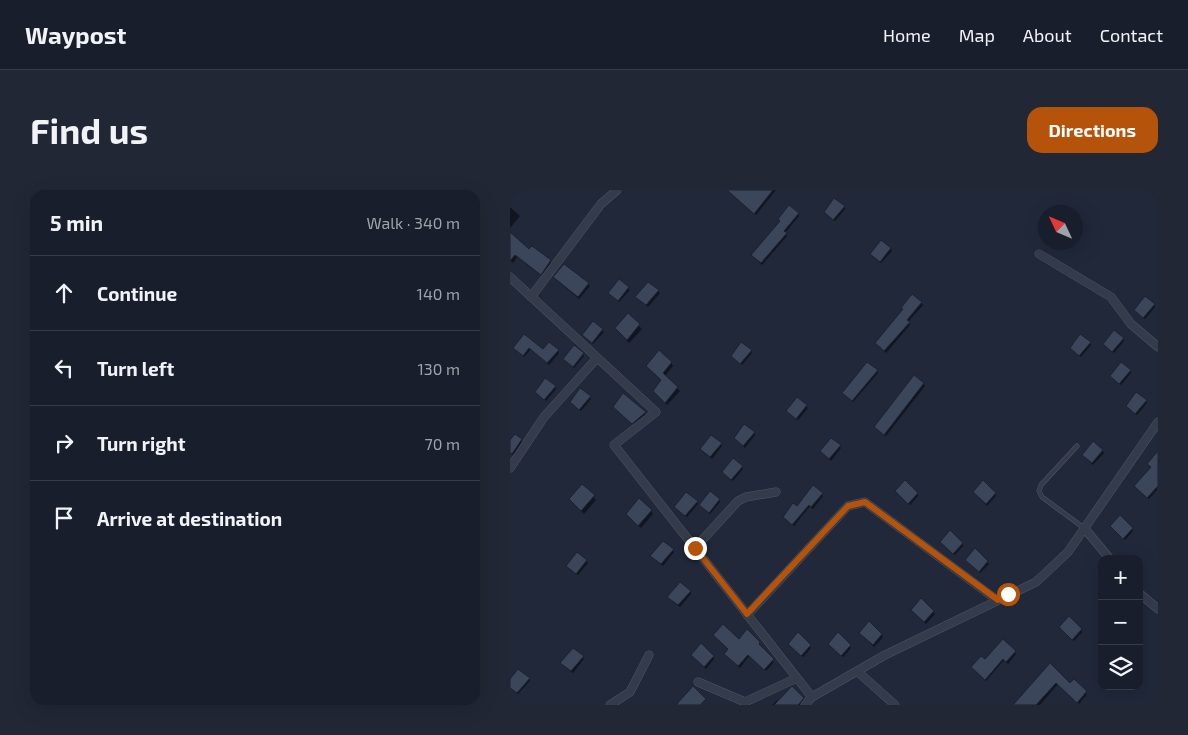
<!DOCTYPE html>
<html lang="en">
<head>
<meta charset="utf-8">
<style>
  body { margin:0; font-family:"Exo 2",sans-serif; background:#212734; color:#f1f3f6 }
  .controls { position:absolute; right:15px; bottom:15px; display:grid; overflow:hidden; border-radius:10px; box-shadow:0 5px 20px #0002 }
  .controls button { width:45px; height:45px; display:grid; place-items:center; padding:0; border:0; border-bottom:1px solid #363c48; background:#181e2c; color:#f1f3f6; font:25px sans-serif }
  .compass { position:absolute; left:528px; top:15px; width:45px; height:45px; border-radius:50%; background:#181e2c; box-shadow:0 5px 20px #0002; rotate:314deg }
  .stop { position:absolute; width:15px; height:15px; margin:-11px; border:4px solid #b45309; border-radius:50%; background:#fff }
  .stop.end { background:#b45309; border-color:#fff; box-shadow:0 1px 5px #0008 }
  .list { margin:0; padding:0; list-style:none }
  h2 { display:flex; justify-content:space-between; align-items:center; height:65px; margin:0; padding:0 20px; font-size:21px }
  h2 small { font-size:16px; font-weight:400; color:#9fa2a9 }
  .list li { display:grid; grid-template-columns:32px 1fr auto; gap:15px; align-items:center; box-sizing:border-box; height:75px; padding:0 20px; border-top:1px solid #363c48 }
  .list b { display:block; font-size:19px; white-space:nowrap }
  .list em { font-size:16px; font-style:normal; color:#9fa2a9 }
  .icon { flex:none; width:28px; height:28px; fill:none; stroke:currentColor; stroke-width:2; stroke-linecap:round; stroke-linejoin:round }
  .map { position:relative; flex:none; width:648px; height:515px; overflow:hidden; border-radius:15px }
  header { display:flex; align-items:center; gap:30px; box-sizing:border-box; height:70px; padding:0 25px; background:#181e2c; border-bottom:1px solid #363c48 }
  header strong { font-size:24px }
  nav { display:flex; gap:28px; margin-inline-start:auto; font-size:18px }
  .intro { display:flex; align-items:center; justify-content:space-between; box-sizing:border-box; height:120px; padding:0 30px }
  h1 { margin:0; font-size:35px }
  .button { padding:12px 22px; border-radius:15px; background:#b45309; color:#fff; font-size:18px; font-weight:700 }
  main { display:flex; gap:30px; padding:0 30px }
  aside { flex:1; background:#181e2c; border-radius:15px; box-shadow:0 5px 20px #0002 }
  .map>svg:first-child { display:block }
  .shadow { fill:#0007 }
  .building { fill:#3c465b; stroke:#1b2231 }
  .lines { fill:none; stroke-linecap:round; stroke-linejoin:round }
  .service-casing { stroke:#4f5565; stroke-width:5 }
  .minor-casing { stroke:#4f5565; stroke-width:9 }
  .service { stroke:#343b4b; stroke-width:4 }
  .minor { stroke:#343b4b; stroke-width:8 }
  .route { stroke:#b45309; stroke-width:6 }
</style>
</head>
<body>
<header>
<strong>Waypost</strong>
<nav><a>Home</a><a>Map</a><a>About</a><a>Contact</a></nav>
</header>
<div class="intro"><h1>Find us</h1><a class="button">Directions</a></div>
<main>
<aside>
<h2>5 min<small>Walk · 340 m</small></h2>
<ul class="list">
<li><svg class="icon" aria-label="ahead" viewBox="0 0 24 24"><path d="M12 20V5M6 11l6-6 6 6"/></svg><div><b>Continue</b></div><em>140 m</em></li>
<li><svg class="icon" aria-label="left" viewBox="0 0 24 24"><path d="M17 20v-9H6M10 6l-5 5 5 5"/></svg><div><b>Turn left</b></div><em>130 m</em></li>
<li><svg class="icon" aria-label="right" viewBox="0 0 24 24"><path d="M7 20v-9h11M14 6l5 5-5 5"/></svg><div><b>Turn right</b></div><em>70 m</em></li>
<li><svg class="icon" aria-label="arrive" viewBox="0 0 24 24"><path d="M6 21V4h12l-3 4 3 4H6"/></svg><div><b>Arrive at destination</b></div></li>
</ul>
</aside>
<div class="map">
<svg width="648" height="515" viewBox="0 0 648 515">
  <rect width="100%" height="100%" fill="#20283a"/>
  <path class="shadow" d="M223,0h43l-20,25 -23,-20z
    M0,17l10,9 -10,12z
    M334,17l1,2 -10,12 -9,-7z
    M288,24l1,2 -14,17 2,3 -25,29 -8,-8 -1,-2z
    M0,47l19,14 3,-3 18,13 2,3 -9,13 -26,-20 -4,6 -3,-3z
    M380,58l2,3 -11,12 -8,-7z
    M55,76l25,20 -11,13 -25,-21z
    M109,91l11,9 -11,12 -9,-9z
    M138,94l12,9 -12,14 -10,-8z
    M411,113l2,2 -15,17 2,3 -24,28 -8,-7 -2,-3z
    M644,115l1,2 -10,12 -8,-7z
    M118,125l14,14 -13,14 -13,-15z
    M92,140l2,2 -11,12 -8,-7z
    M14,146l19,14h15l1,3 -10,12 -18,-16 -7,8 -8,-7z
    M613,148l1,3 -10,12 -8,-7z
    M580,153l1,2 -10,12 -10,-9z
    M241,160l1,3 -10,12 -8,-7z
    M73,164l1,2 -10,12 -8,-7z
    M161,173l2,3 -8,10 15,15 -13,14 -13,-14 8,-10 -12,-11z
    M367,180l1,3 -25,29 -8,-7z
    M620,181l1,2 -10,12 -8,-7z
    M413,193l2,3 -39,50 -9,-7z
    M45,197l1,2 -10,12 -8,-7z
    M80,207l1,2 -10,12 -9,-7z
    M287,209l11,9 -10,12 -9,-7z
    M636,211l1,2 -10,12 -9,-7z
    M104,217l31,6 1,2 -12,10z
    M244,243l1,2 -10,13 -10,-10z
    M5,245l8,7 -9,14 -4,-4v-10z
    M321,249l10,9 -10,13 -9,-9z
    M211,254l1,2 -10,13 -9,-7z
    M592,260l2,3 -11,12 -9,-9z
    M648,264l-1,36 -8,9 -12,-11z
    M232,277l1,2 -10,12 -8,-7z
    M72,296l14,14 -12,14 -13,-15z
    M303,297l10,9 -10,13 -3,-3 -16,20 -9,-7z
    M464,302l21,2 1,2 -9,10z
    M407,303l1,3 -8,9 -12,-11z
    M209,310l1,2 -10,12 -8,-7z
    M187,312l1,2 -11,13 -11,-10z
    M141,321l2,3 -12,14 -14,-14z
    M622,338l1,3 -8,9 -12,-11z
    M153,353l11,9 -11,14 -11,-10z
    M432,354h20l1,2 -8,9z
    M76,371l2,2 -10,12 -9,-7z
    M458,372h19l2,2 -9,9z
    M180,401l1,3 -11,13 -10,-8z
    M404,422h19l2,2 -9,10z
    M359,433l14,14 -9,10 -12,-12z
    M571,439l1,3 -8,9 -12,-11z
    M204,445l25,6 35,21 -8,9 -17,-15 -9,12 -13,-12 2,-6z
    M493,450l13,14 -8,10 -4,-4 -18,21 -12,-11z
    M281,456h19l1,2 -8,9z
    M321,456h19l1,2 -8,9z
    M63,460l11,9 -11,14 -10,-8z
    M182,465l21,2 1,2 -8,10z
    M540,474l20,21 17,9 -8,10 -21,-20 -18,21h-21z
    M19,489l1,2 -12,13 -8,-6v-7z
    M293,508l1,3 -4,4h-28l5,-5 1,2z"/>
  <path class="building" d="M217,0h46l-19,24z
    M324,8l11,8 -12,14 -9,-8z
    M279,15l10,8 -15,18 3,2 -26,30 -10,-8 29,-34 -2,-2z
    M0,42l19,17 3,-3 19,14 -10,15 -26,-20 -5,6z
    M371,50l10,8 -11,14 -10,-8z
    M54,74l25,19 -11,14 -25,-20z
    M109,89l10,8 -11,14 -10,-8z
    M138,92l11,8 -13,15 -11,-8z
    M402,104l10,8 -15,18 3,2 -26,29 -9,-8 28,-34 -2,-1z
    M635,106l10,8 -12,14 -9,-8z
    M118,123l12,11 -13,16 -12,-12z
    M83,131l10,8 -11,14 -10,-8z
    M604,140l10,8 -12,14 -9,-8z
    M14,144l19,15 6,-7 10,8 -12,13 -18,-15 -6,8 -10,-8z
    M570,144l11,8 -12,14 -9,-8z
    M231,152l11,8 -12,14 -9,-8z
    M64,155l10,8 -11,14 -10,-8z
    M149,160l13,12 -9,11 15,14 -13,16 -12,-12 8,-11 -15,-14z
    M357,172l11,8 -26,31 -10,-8z
    M611,172l10,8 -12,14 -9,-8z
    M404,185l10,8 -40,52 -10,-8z
    M35,188l11,8 -12,14 -9,-8z
    M70,198l11,8 -12,14 -9,-8z
    M626,202l11,8 -12,14 -9,-8z
    M113,203l23,19 -14,12 -19,-17z
    M287,207l10,8 -11,14 -10,-8z
    M234,234l11,8 -12,14 -9,-8z
    M5,244l7,5 -10,15 -2,-2v-12z
    M201,245l11,8 -12,14 -10,-8z
    M321,248l10,7 -12,14 -9,-8z
    M583,251l10,9 -11,13 -10,-8z
    M648,261v35l-11,12 -13,-12 17,-19 -4,-3z
    M223,268l10,8 -12,14 -9,-8z
    M395,290l13,13 -10,11 -13,-13z
    M473,290l13,13 -10,11 -13,-12z
    M72,294l13,11 -14,16 -12,-12z
    M303,295l10,8 -12,14 -2,-2 -17,20 -9,-8 10,-14 4,3z
    M200,301l10,8 -11,14 -10,-8z
    M176,302l12,9 -13,15 -11,-9z
    M129,308l13,12 -14,16 -12,-12z
    M610,325l13,13 -10,11 -13,-13z
    M440,340l13,13 -10,11 -13,-12z
    M153,351l11,8 -13,15 -11,-8z
    M465,358l13,13 -9,11 -14,-12z
    M67,362l10,8 -11,14 -10,-8z
    M170,392l11,9 -13,14 -11,-8z
    M411,408l13,13 -10,11 -13,-12z
    M559,426l13,13 -10,11 -13,-13z
    M359,431l13,13 -9,11 -14,-12z
    M213,434l16,15 8,-10 13,13 -1,2 15,15 -10,11 -16,-15 -10,11 -14,-12 4,-5 -15,-14z
    M288,442l13,13 -10,11 -13,-12z
    M328,442l13,13 -10,11 -13,-12z
    M493,449l13,12 -10,11 -3,-3 -18,21 -14,-13 10,-11 4,3z
    M191,453l13,13 -10,11 -13,-12z
    M63,458l11,8 -13,15 -11,-8z
    M540,473l20,20 4,-4 13,12 -10,12 -21,-20 -20,22h-23z
    M8,479l12,9 -13,15 -7,-5v-9z
    M183,496l13,13 -6,6h-24z
    M282,496l12,12 -6,7h-24z"/>
  <g class="lines">
    <defs>
      <path id="service" d="M567,256l-36,39 -2,6 3,6 42,31"/>
      <path id="minor" d="M529,64l72,43 20,27 27,23
        M0,87l146,135 -42,33 198,252
        M21,107l70,-93 16,-14
        M0,278l34,-51 53,-59
        M575,339l25,30
        M185,358l43,-47 8,-4 30,-5
        M629,403l19,16
        M237,425l101,-109 17,-4 132,98
        M347,481l38,34
        M188,492l47,20 52,-24
        M100,515l20,-13 19,-37
        M295,515l7,-8 73,-42 151,-73 32,-30 90,-130"/>
    </defs>
    <use href="#service" class="service-casing"/>
    <use href="#minor" class="minor-casing"/>
    <use href="#service" class="service"/>
    <use href="#minor" class="minor"/>
  </g>
  <g class="lines">
    <path class="route" d="M185,358l52,66 101,-108 17,-4 133,98 10,-6"/>
  </g>
</svg>
<div class="controls">
<button>+</button>
<button>−</button>
<button><svg class="icon" aria-label="layers" viewBox="0 0 24 24"><path d="M12 4l9 5-9 5-9-5zM3 14l9 5 9-5"/></svg></button>
</div>
<svg class="compass" viewBox="-18 -18 36 36"><path d="M0-13l5 13h-10z" fill="#e53935"/><path d="M0 13l5-13h-10z" fill="#9fa2a9"/></svg>
<div class="stop" style="left:498px;top:404px"></div>
<div class="stop end" style="left:185px;top:358px"></div>
</div>
</main>
</body>
</html>
